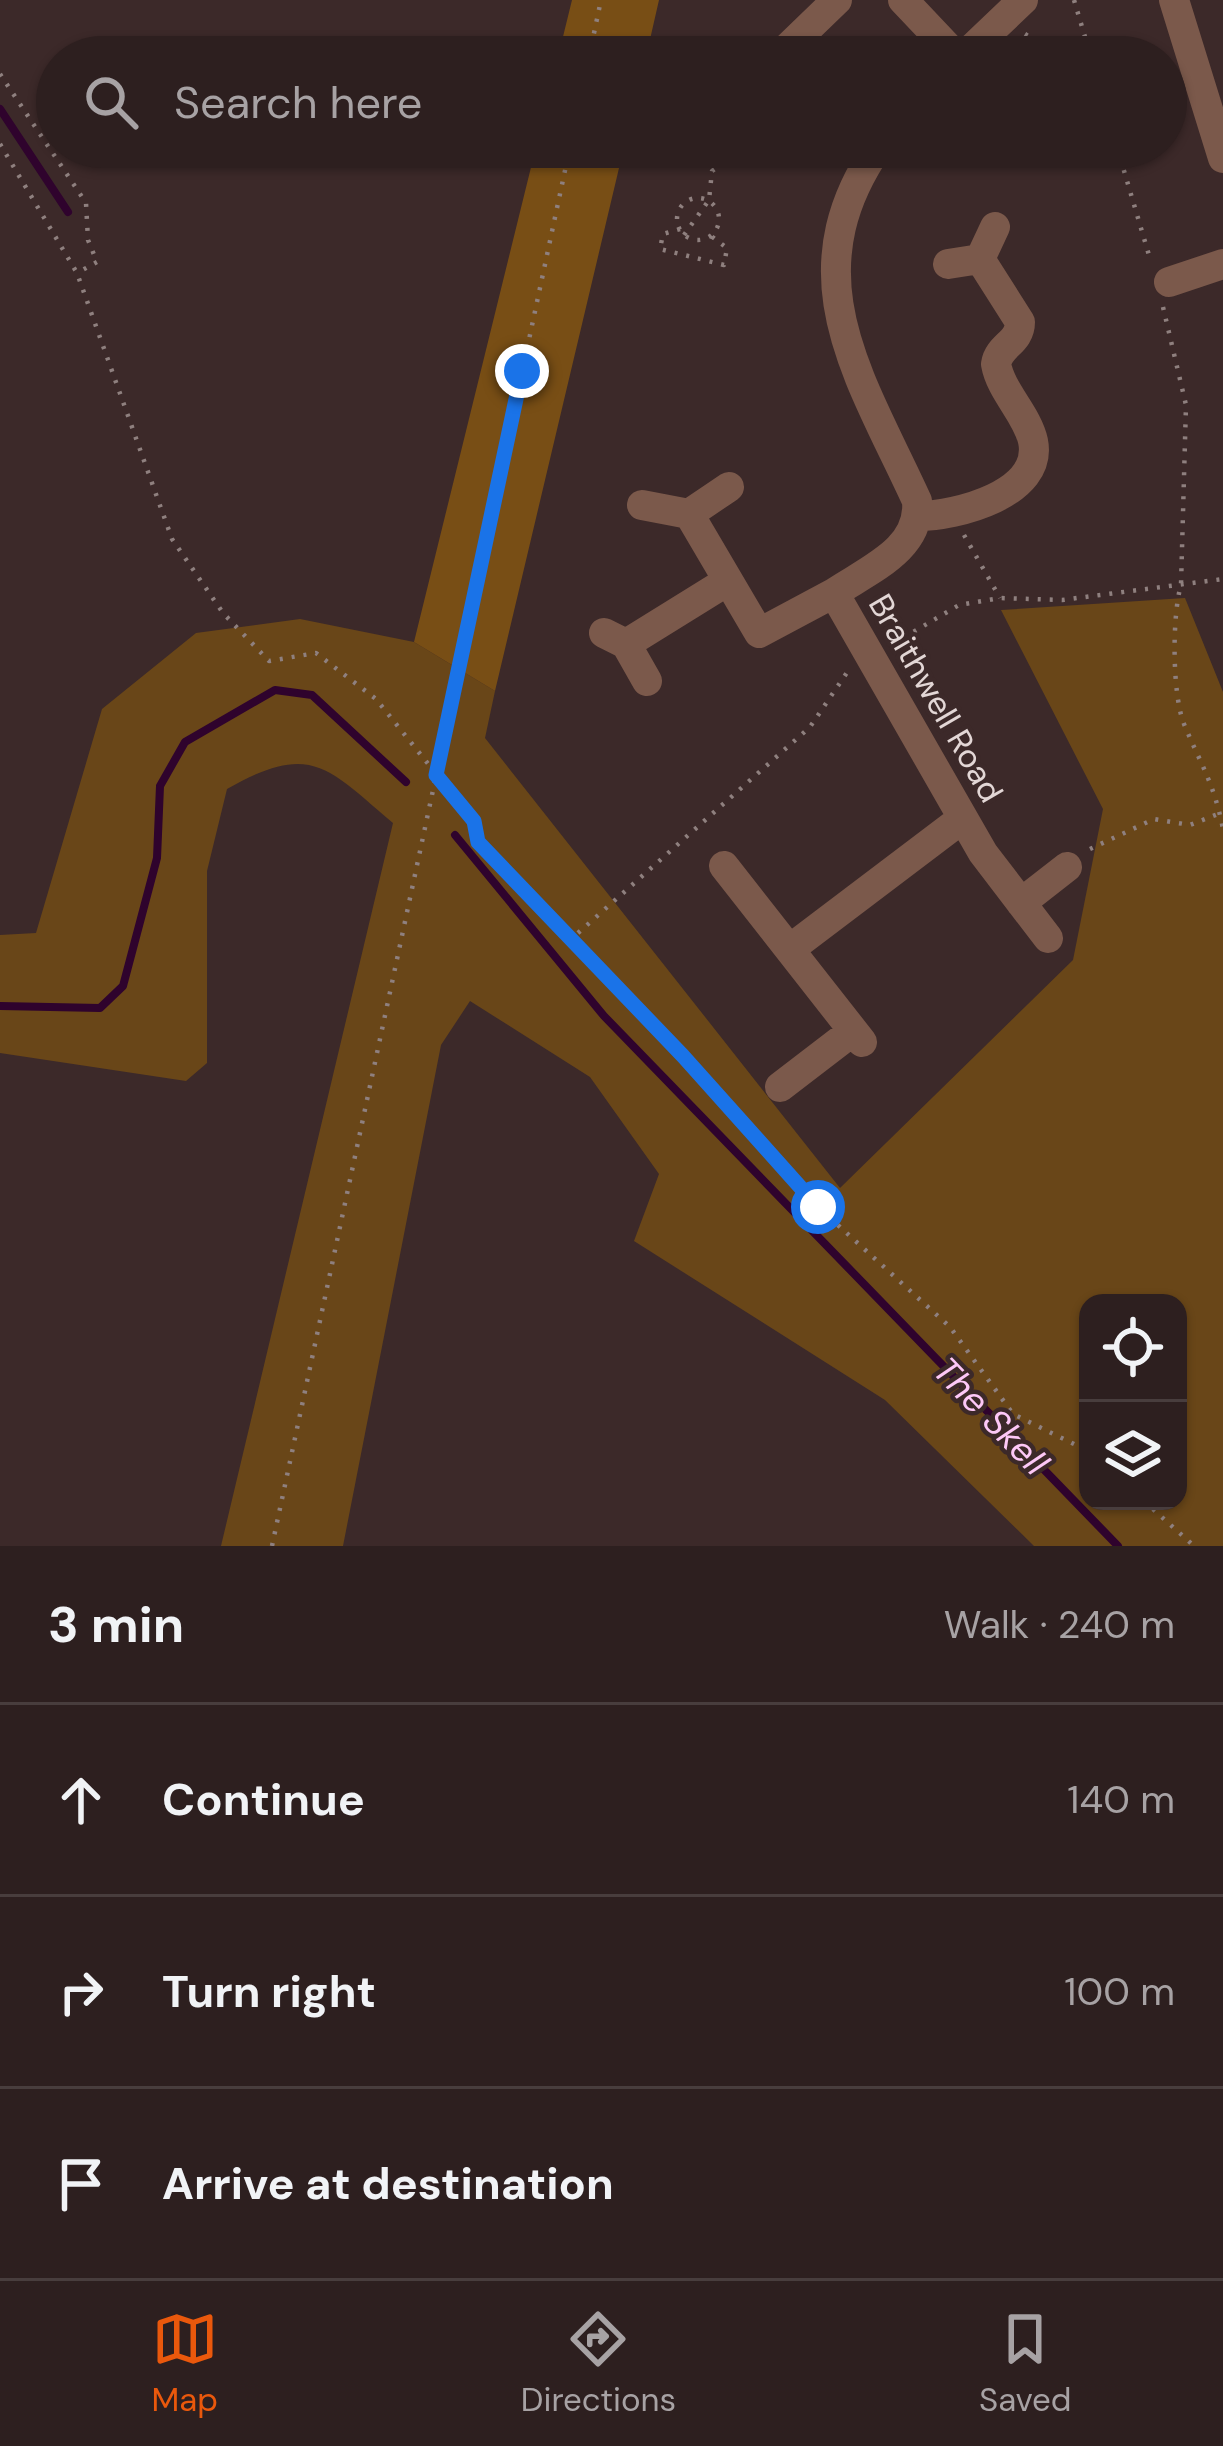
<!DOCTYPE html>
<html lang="en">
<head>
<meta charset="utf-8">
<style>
  body { margin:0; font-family:"DM Sans",sans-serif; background:#352728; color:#f1f3f6 }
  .controls { position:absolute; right:36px; bottom:36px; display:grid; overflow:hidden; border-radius:24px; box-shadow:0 3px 9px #0004 }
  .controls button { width:108px; height:108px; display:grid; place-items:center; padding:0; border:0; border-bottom:3px solid #483d3d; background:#2d1f1f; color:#f1f3f6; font:60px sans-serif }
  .stop { position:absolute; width:36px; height:36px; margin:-27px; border:9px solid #1a73e8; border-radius:50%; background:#fff }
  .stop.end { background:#1a73e8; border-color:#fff; box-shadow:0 3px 12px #0008 }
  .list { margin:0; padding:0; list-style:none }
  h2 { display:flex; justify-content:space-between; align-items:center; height:156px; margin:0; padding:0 48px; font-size:51px }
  h2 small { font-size:39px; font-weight:400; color:#a7a2a4 }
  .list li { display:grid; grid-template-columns:78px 1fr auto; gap:36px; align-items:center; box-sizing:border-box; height:192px; padding:0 48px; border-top:3px solid #483d3d }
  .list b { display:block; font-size:45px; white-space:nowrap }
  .list em { font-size:39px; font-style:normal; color:#a7a2a4 }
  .icon { flex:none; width:66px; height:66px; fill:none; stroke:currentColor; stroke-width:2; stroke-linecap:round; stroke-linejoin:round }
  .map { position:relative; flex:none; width:1223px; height:1546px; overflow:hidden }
  .search { position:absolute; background:#2d1f1f; box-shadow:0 3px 9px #0004; left:36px; right:36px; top:36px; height:132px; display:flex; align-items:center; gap:30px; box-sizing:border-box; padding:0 42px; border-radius:66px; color:#a7a2a4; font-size:45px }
  .sheet { height:732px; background:#2d1f1f }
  nav { display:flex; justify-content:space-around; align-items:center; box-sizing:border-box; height:168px; border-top:3px solid #483d3d; background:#2d1f1f; font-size:33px; color:#a7a2a4 }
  nav a { display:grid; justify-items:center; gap:6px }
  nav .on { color:#ea580c }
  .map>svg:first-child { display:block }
  .green { fill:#694618; fill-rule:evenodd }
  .forest { fill:#784e15 }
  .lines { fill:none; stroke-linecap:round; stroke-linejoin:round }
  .stream { stroke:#2f032d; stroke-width:8 }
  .path { stroke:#8f807f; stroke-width:4.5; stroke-dasharray:3 9; stroke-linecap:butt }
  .minor { stroke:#7b594b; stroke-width:30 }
  .route { stroke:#1a73e8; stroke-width:15 }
  .labels { text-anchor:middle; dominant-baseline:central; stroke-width:9; stroke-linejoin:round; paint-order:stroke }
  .street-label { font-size:33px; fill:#e3d7d6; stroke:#3c2929 }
  .water-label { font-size:36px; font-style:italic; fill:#fdc8f7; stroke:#3c2929 }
</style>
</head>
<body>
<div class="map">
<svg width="1223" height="1546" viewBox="0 0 1223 1546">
  <rect width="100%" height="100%" fill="#3c2929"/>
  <path class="green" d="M1185,598l38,94v854h-189l-149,-146 -251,-159 25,-67 -69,-97 -120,-76 -29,44 -98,501h-122l172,-723c-66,-56 -82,-82 -166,-34l-20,82v192l-21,18 -186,-28v-118l36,-2 66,-224 94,-76 104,-14 114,23 81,49 -10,47 355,450 233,-228 30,-151 -102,-199zM1088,1303h90v198h-90z"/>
  <path class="forest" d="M572,0h87l-13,57h-88z
    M536,147h88l-129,544 -81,-49z"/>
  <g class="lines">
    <path class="stream" d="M0,109l68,103
      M455,835l149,181 514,530
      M0,1006l100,2 23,-22 34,-128 3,-72 25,-44 90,-52 37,5 94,87"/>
    <path class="path" d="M1074,0l17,57
      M1025,34l36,23
      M589,57l12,-57
      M0,74l86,129 2,37 9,22 -20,11
      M0,144l77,129 95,266 51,74 46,48 47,-8 60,46 98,122 4,21 25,29 180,185 135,151 132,120 63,87 75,37
      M1117,147l34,115
      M677 219a21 21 0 1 1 42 0a21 21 0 1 1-42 0Z
      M680,229l-17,5 -3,15 64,16 3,-17 -16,-12
      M684,235l25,-35 3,-29 33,-24
      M1163,307l23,98 -5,180c-9,30 -9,109 3,139 17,41 30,59 39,105
      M964,535l36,63
      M893,644l66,-39 41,-7 62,2 161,-21
      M1090,849l64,-30 36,6 28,-11
      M569,941l241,-214 38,-56
      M1144,1501l50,45
      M272,1546l298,-1399"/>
    <path class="minor" d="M903,0l54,57
      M1174,0l49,158
      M778,57l59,-57
      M963,57l60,-57
      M878,147c-90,130 -16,233 39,354 4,48 -47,68 -83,92l149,260 65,85
      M948,264l32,-5 15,-32
      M1169,282l54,-18
      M642,505l47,9 40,-27
      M689,514l70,119 75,-40
      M918,516c38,0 126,-22 115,-75 -6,-27 -32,-49 -37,-77 3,-19 24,-21 24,-42l-40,-63
      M604,633l22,11 21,37
      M626,644l100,-62
      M724,866l138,176
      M1021,903l46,-36
      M790,949l173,-131
      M780,1087l73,-56"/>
  </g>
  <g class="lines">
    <path class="route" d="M522,371l-86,404 38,46 4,21 205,214 135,151"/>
  </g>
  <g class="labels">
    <g class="street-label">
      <text transform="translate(936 698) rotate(60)">Braithwell Road</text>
    </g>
    <g class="water-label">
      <text transform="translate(991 1416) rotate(46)">The Skell</text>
    </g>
  </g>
</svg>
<div class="controls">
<button><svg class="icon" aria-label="locate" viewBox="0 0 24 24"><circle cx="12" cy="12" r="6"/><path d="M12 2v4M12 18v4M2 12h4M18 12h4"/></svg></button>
<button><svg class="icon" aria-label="layers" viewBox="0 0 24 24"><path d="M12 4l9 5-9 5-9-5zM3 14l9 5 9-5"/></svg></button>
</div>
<div class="stop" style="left:818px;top:1207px"></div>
<div class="stop end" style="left:522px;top:371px"></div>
<div class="search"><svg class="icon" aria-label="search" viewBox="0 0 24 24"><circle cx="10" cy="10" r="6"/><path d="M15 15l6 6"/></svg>Search here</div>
</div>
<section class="sheet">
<h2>3 min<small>Walk · 240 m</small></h2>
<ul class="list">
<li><svg class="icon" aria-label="ahead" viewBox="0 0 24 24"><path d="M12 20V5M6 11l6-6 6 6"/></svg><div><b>Continue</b></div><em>140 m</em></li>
<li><svg class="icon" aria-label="right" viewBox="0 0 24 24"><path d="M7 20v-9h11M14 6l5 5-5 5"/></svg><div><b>Turn right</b></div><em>100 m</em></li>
<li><svg class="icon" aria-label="arrive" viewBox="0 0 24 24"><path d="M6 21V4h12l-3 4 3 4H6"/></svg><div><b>Arrive at destination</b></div></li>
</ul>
</section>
<nav>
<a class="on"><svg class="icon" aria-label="map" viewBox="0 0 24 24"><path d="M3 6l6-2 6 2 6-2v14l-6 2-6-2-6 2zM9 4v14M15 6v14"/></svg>Map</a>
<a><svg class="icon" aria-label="directions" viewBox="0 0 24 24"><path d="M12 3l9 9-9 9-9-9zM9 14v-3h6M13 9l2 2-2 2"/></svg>Directions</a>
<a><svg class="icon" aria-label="saved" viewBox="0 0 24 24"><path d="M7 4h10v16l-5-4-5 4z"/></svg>Saved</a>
</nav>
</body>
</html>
